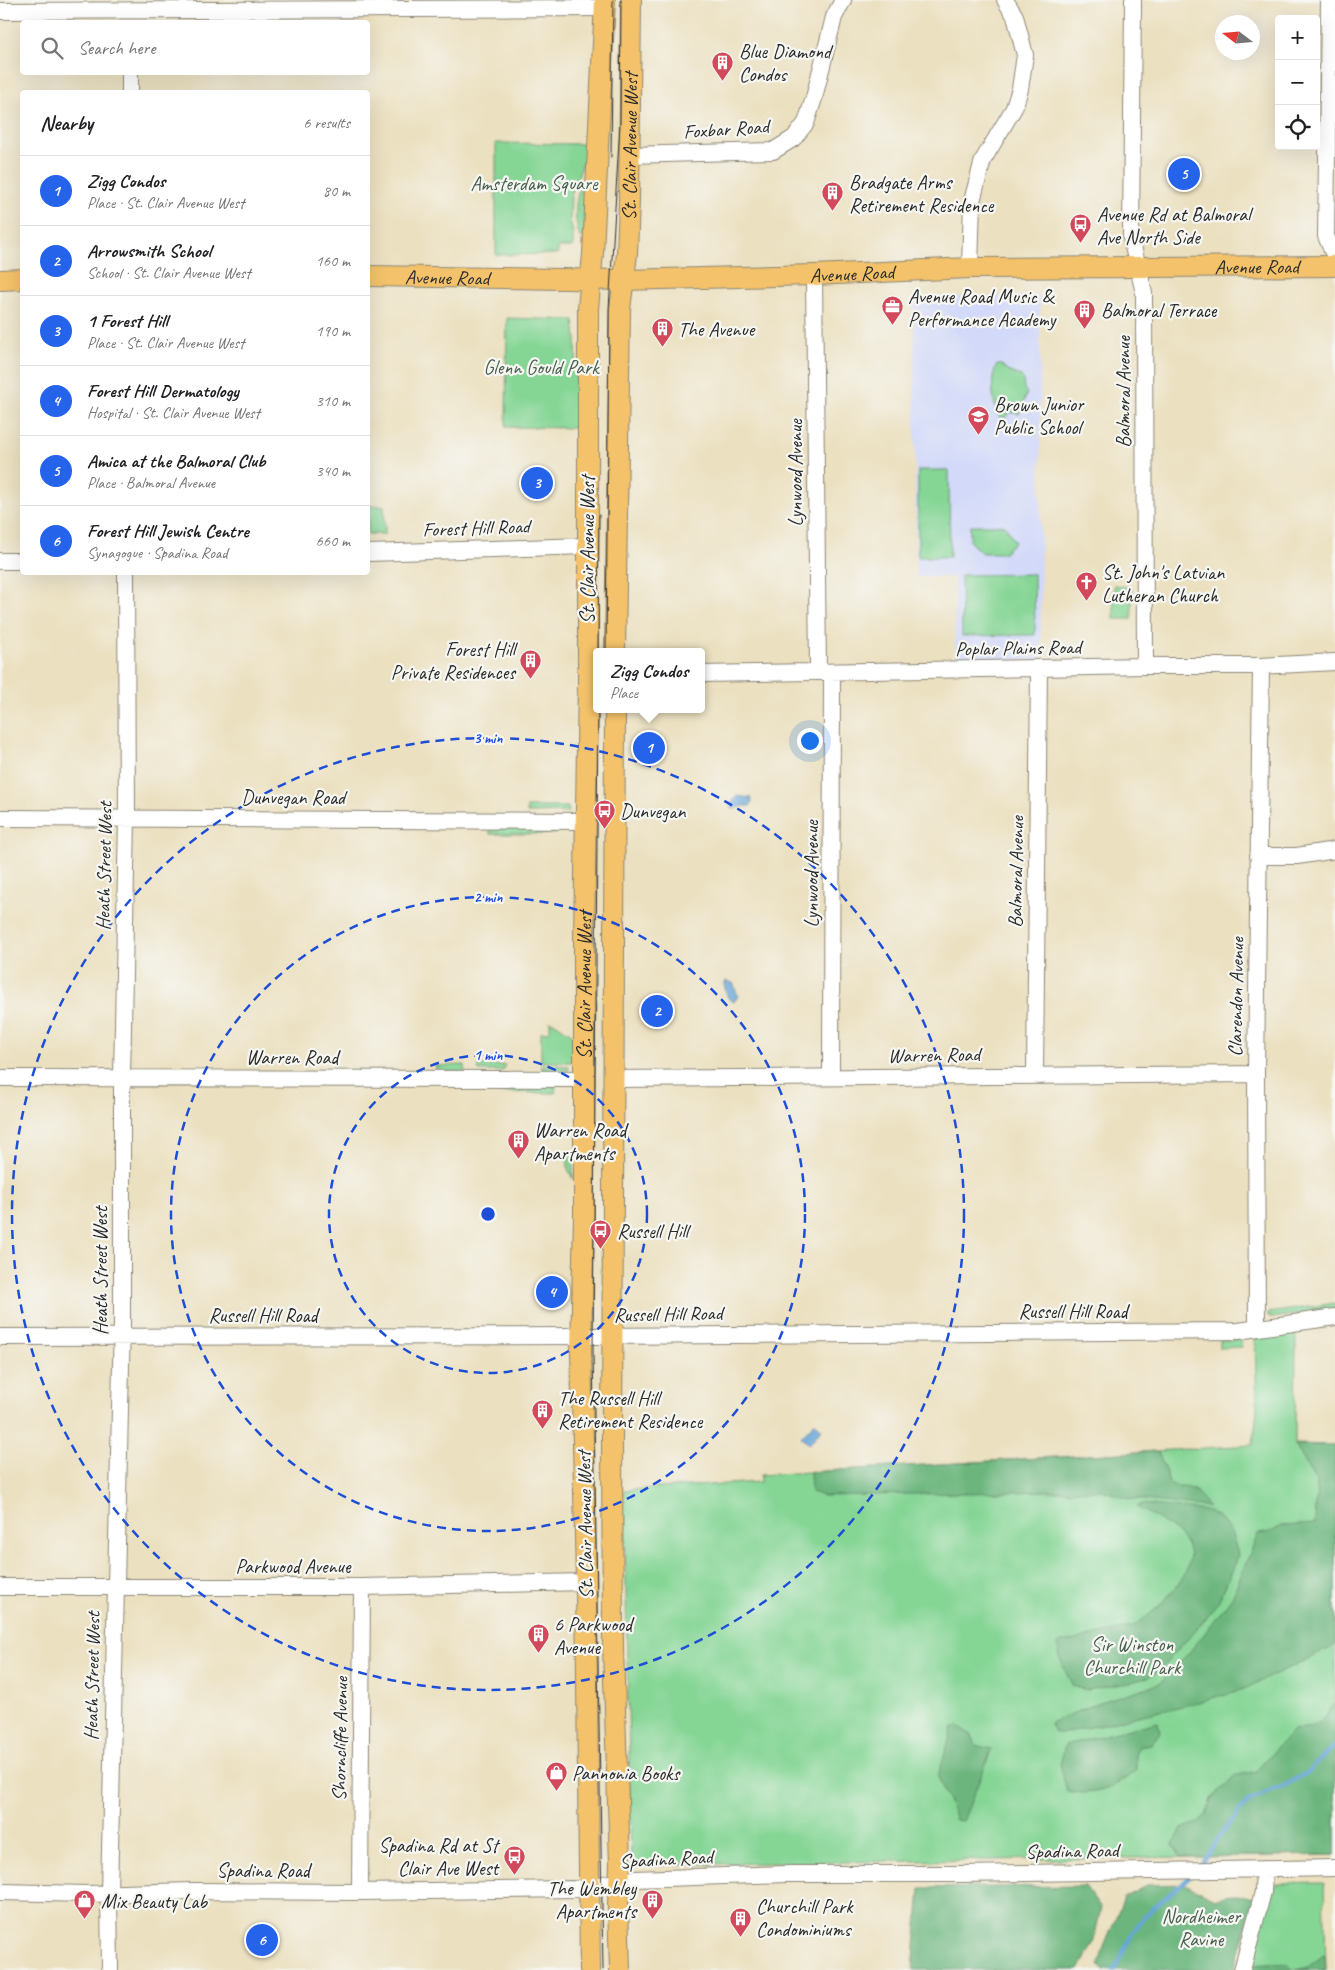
<!DOCTYPE html>
<html lang="en">
<head>
<meta charset="utf-8">
<style>
  body { margin:0; font-family:Caveat,sans-serif; background:#f6f6f6; color:#202124 }
  .controls { position:absolute; right:15px; top:15px; display:grid; overflow:hidden; border-radius:5px; box-shadow:0 5px 20px #0002 }
  .controls button { width:45px; height:45px; display:grid; place-items:center; padding:0; border:0; border-bottom:1px solid #e0e0e0; background:#fff; color:#202124; font:25px sans-serif }
  .compass { position:absolute; left:1215px; top:15px; width:45px; height:45px; border-radius:50%; background:#fff; box-shadow:0 5px 20px #0002; rotate:286deg }
  .you { position:absolute; left:809px; top:740px; width:18px; height:18px; margin:-12px; border:4px solid #fff; border-radius:50%; background:#1a73e8; box-shadow:0 0 0 8px #1a73e833 }
  .badge { display:grid; place-items:center; width:32px; height:32px; border-radius:50%; background:#2563eb; color:#fff; font-size:16px; font-weight:700 }
  .pin { position:absolute; translate:-50% -50%; border:2px solid #fff; box-shadow:0 1px 5px #0006 }
  .popup { position:absolute; left:593px; top:648px; width:112px; height:65px; box-sizing:border-box; display:grid; place-content:center; border-radius:5px; background:#fff; filter:drop-shadow(0 1px 4px #0005); font-size:16px; white-space:nowrap; color:#757577 }
  .popup b { font-size:19px; color:#202124 }
  .popup::after { content:''; position:absolute; left:50%; top:100%; margin-left:-10px; border:10px solid transparent; border-top-color:#fff }
  .list { margin:0; padding:0; list-style:none }
  h2 { display:flex; justify-content:space-between; align-items:center; height:65px; margin:0; padding:0 20px; font-size:21px }
  h2 small { font-size:16px; font-weight:400; color:#757577 }
  .list li { display:grid; grid-template-columns:32px 1fr auto; gap:15px; align-items:center; box-sizing:border-box; height:70px; padding:0 20px; border-top:1px solid #e0e0e0 }
  .list b { display:block; font-size:19px; white-space:nowrap }
  .list p { margin:0; font-size:16px; white-space:nowrap; color:#757577 }
  .list em { font-size:16px; font-style:normal; color:#757577 }
  .icon { flex:none; width:28px; height:28px; fill:none; stroke:currentColor; stroke-width:2; stroke-linecap:round; stroke-linejoin:round }
  .map { position:relative; flex:none; width:1335px; height:1970px; overflow:hidden }
  .search { position:absolute; background:#fff; box-shadow:0 5px 20px #0002; left:20px; top:20px; width:350px; height:55px; display:flex; align-items:center; gap:12px; box-sizing:border-box; padding:0 18px; border-radius:5px; color:#757577; font-size:19px }
  .panel { position:absolute; background:#fff; box-shadow:0 5px 20px #0002; left:20px; top:90px; width:350px; height:485px; border-radius:5px }
  .map>svg:first-child { display:block }
  .built { fill:#d2d9f9 }
  .green { fill:#85d595; stroke:#588060 }
  .forest { fill:#6cb67e; stroke:#4c7054 }
  .water { fill:#66a6d9; stroke:#486882 }
  .lines { fill:none; stroke-linecap:round; stroke-linejoin:round }
  .stream { stroke:#66a6d9; stroke-width:4 }
  .minor-casing { stroke:#8b8676; stroke-width:18 }
  .major-casing { stroke:#8b8676; stroke-width:22 }
  .minor { stroke:#fff; stroke-width:16 }
  .major { stroke:#f3c26a; stroke-width:20 }
  .tram { stroke:#2b2b2b; stroke-width:1 }
  .ring { fill:none; stroke:#1d4ed8; stroke-width:2.5; stroke-dasharray:9 6 }
  .labels { text-anchor:middle; dominant-baseline:central; stroke-width:4.5; stroke-linejoin:round; paint-order:stroke }
  .poi-label { font-size:20px; fill:#2b2b2b; stroke:#f6f6f2; text-anchor:start }
  .street-label { font-size:20px; fill:#2b2b2b; stroke:#f6f6f2 }
  .park-label { font-size:20px; fill:#465e4b; stroke:#f6f6f2 }
  .centre { fill:#1d4ed8; stroke:#f6f6f2; stroke-width:2.5 }
  .ring-label { font-size:15px; text-anchor:middle; font-weight:bold; fill:#1d4ed8; stroke:#f6f6f2; stroke-width:4.5; stroke-linejoin:round; paint-order:stroke }
</style>
</head>
<body>
<div class="map">
<svg width="1335" height="1970" viewBox="0 0 1335 1970">
  <rect width="100%" height="100%" fill="#f6f6f2"/>
  <filter id="ink" filterUnits="userSpaceOnUse"><feTurbulence type="fractalNoise" baseFrequency=".02" numOctaves="2"/><feDisplacementMap in="SourceGraphic" scale="10" xChannelSelector="R" yChannelSelector="G"/><feConvolveMatrix kernelMatrix="1 2 1 2 8 2 1 2 1" color-interpolation-filters="sRGB"/></filter>
  <filter id="wash" filterUnits="userSpaceOnUse"><feTurbulence type="fractalNoise" baseFrequency=".0096" numOctaves="4" result="noise"/><feDisplacementMap in="SourceGraphic" scale="20" xChannelSelector="R" yChannelSelector="G"/><feGaussianBlur stdDeviation="1.12" result="paint"/><feColorMatrix in="noise" values="0 0 0 0 0 0 0 0 0 0 0 0 0 0 0 0 0 1.4 0 .05"/><feComposite in="paint" operator="in"/></filter>
  <g filter="url(#wash)">
    <rect width="100%" height="100%" fill="#ebe0c0"/>
    <path class="built" d="M1040,296l1,361 2,3 -88,1 -1,-84h-38l-2,-280z"/>
    <path class="green" d="M496,143l94,1 -19,51 -1,25 3,13v14h-15v7l-62,1z
      M587,168l-2,69h-5c-9,-25 -3,-45 7,-69z
      M507,318l67,2 2,18 1,90 -71,-1z
      M997,365h5l5,6 14,5 2,3 1,10 3,4 -8,21 -9,-2 -5,6 -6,-1c-6,-12 -10,-40 -2,-52z
      M918,470h31l1,87h-32z
      M368,506h16l1,28h-17z
      M970,525h35l10,17 -12,11h-21l-12,-11z
      M1034,574l1,61 -73,1 -1,-61z
      M1114,585l18,3v31h-18z
      M527,807h41l1,5 -42,1z
      M490,828h67l-2,6h-65z
      M550,1021l5,2 18,12 -1,27h-31v-30h6l3,-3z
      M465,1065l-1,7h-27l-2,-6z
      M505,1065l-2,6h-24l-1,-5z
      M541,1065l28,1v4l-25,2z
      M556,1086l-1,7 -65,-1 3,-5z
      M567,1151h6v28l-5,-10z
      M1335,1303v6l-63,9 -5,-3 2,-2z
      M1296,1333l-1,111 40,1v410l-695,10 -7,-3 -2,-5 -7,-367 136,-8v-7l493,-30 4,-34 -2,-73z
      M1220,1340h21l1,7 -22,1z
      M1324,1883l2,87h-78l22,-82 7,-4z"/>
    <path class="forest" d="M1295,1445h40v199l-4,4 -87,41 -53,15 -127,29h-10l-4,-10 50,-21 59,-18 12,-11 31,-36 30,-40 26,-63 13,-2 10,-6 34,-2 2,-41z
      M1158,1451l12,33c5,3 7,3 12,3 14,0 19,10 26,20l-82,-9 -24,-8 -278,6 -13,-4 -1,-20z
      M1142,1504l66,7 11,6 12,15 7,22 -2,8 -17,38 -13,18 -45,51 -13,8 -15,5 -46,8 -14,-4c-7,-13 -15,-27 -15,-42l73,-17c20,-10 69,-55 57,-80 -9,-19 -34,-29 -51,-40z
      M1335,1703v152l-154,2 -8,-12 9,-16 16,-6 8,-8 5,-15 23,-24 22,-5 37,-41c25,-3 28,-7 42,-27z
      M1158,1722l2,10 -9,12 -12,2 -3,9v15c-19,18 -43,27 -69,21l-7,-26 5,-20z
      M959,1726l13,10 4,9 16,4 -29,72 -7,-1 -18,-44 15,-49z
      M1185,1884l29,15c15,-5 25,-5 40,-1l-20,72h-130l-5,-6 5,-17 20,-49 23,-13z
      M1085,1886l16,22 -8,36 -14,26h-166l7,-82z
      M1325,1954l1,16h-29l11,-3z
      M1268,1963l18,1 7,6h-45l2,-6z"/>
    <path class="water" d="M737,796l14,2 1,4 -2,4h-7l-10,3 -2,-5z
      M726,981l7,2 5,13 -4,6 -6,-4 -4,-13z
      M815,1422l7,7 -13,15 -8,-7z"/>
    <g class="lines">
      <path class="stream" d="M1202,1864l20,-31 26,-32 38,-16 23,-14 26,-26
        M1114,1970l19,-38 13,-17 44,-39"/>
    </g>
  </g>
  <g filter="url(#ink)">
    <g class="lines">
      <defs>
        <path id="minor" d="M1133,0l-2,238 13,55 1,373
          M1329,0l-3,236 9,21
          M0,11l605,-3
          M130,92v-20
          M630,155l143,-4 21,-13 12,-15 8,-25 20,-81 9,-17
          M970,268l2,-67 11,-41 31,-52 6,-19 5,-34 -10,-39 -10,-16
          M814,275l4,396
          M368,553l218,-7
          M0,561h22
          M702,674l443,-8h116l74,-4
          M0,818l586,3
          M1258,856h39l38,-6
          M1035,1075l4,-406
          M831,1077l1,-405
          M0,1078l584,1
          M613,1079l643,-5
          M1257,1328l-1,-254 5,-408
          M0,1337l600,-1 638,-5 97,-14
          M0,1587h362l224,-5
          M0,1892l88,2 105,-3 167,1 215,-3 59,-10 153,-5h172l376,-6
          M360,1892l2,-305
          M110,1970l-1,-76 13,-573v-243l5,-260 -1,-246
          M1242,1970l21,-78 1,-23"/>
        <g id="major">
          <path id="s1" d="M368,276l255,4 191,-5 156,-7 365,-2"/>
          <path d="M0,280l22,-1"/>
          <path id="s2" d="M615,652l5,-343 7,-55 2,-53 2,-201"/>
          <path d="M615,709l-3,732 1,207 7,217 -2,39 2,66"/>
          <path id="s3" d="M590,1970l-4,-388 -5,-231 3,-137v-276l4,-256v-373l5,-56 12,-253"/>
        </g>
      </defs>
      <use href="#minor" class="minor-casing"/>
      <use href="#major" class="major-casing"/>
      <use href="#minor" class="minor"/>
      <use href="#major" class="major"/>
      <path class="tram" d="M611,157l2,-157
        M598,652l1,-137
        M606,652l3,-343 11,-185 1,-124
        M598,709l-5,642 10,619"/>
    </g>
  </g>
  <g class="ring">
    <circle cx="488" cy="1214" r="159"/>
    <circle cx="488" cy="1214" r="317"/>
    <circle cx="488" cy="1214" r="476"/>
  </g>
  <defs>
    <symbol id="building-pin" viewBox="-11 -11 22 30"><path d="M0 17L-7.5 6A9.5 9.5 0 1 1 7.5 6Z" fill="#d1495b" stroke="#f6f6f2"/><path d="M-4-6H4V6H1V3H-1V6H-4ZM-2.5-4.3h1.7v1.8h-1.7ZM.8-4.3h1.7v1.8H.8ZM-2.5-1h1.7V.8h-1.7ZM.8-1h1.7V.8H.8Z" fill="#fff"/></symbol>
    <symbol id="bus-pin" viewBox="-11 -11 22 30"><path d="M0 17L-7.5 6A9.5 9.5 0 1 1 7.5 6Z" fill="#d1495b" stroke="#f6f6f2"/><path d="M-5-6H5V4H4V6H2V4H-2V6H-4V4H-5ZM-3.5-4V0h7V-4ZM-3.5 1.2v1.5H-2V1.2ZM2 1.2v1.5H3.5V1.2Z" fill="#fff"/></symbol>
    <symbol id="office-pin" viewBox="-11 -11 22 30"><path d="M0 17L-7.5 6A9.5 9.5 0 1 1 7.5 6Z" fill="#d1495b" stroke="#f6f6f2"/><path d="M-6-3h4V-5.5h4V-3h4V5H-6ZM-1-4.5V-3h2v-1.5ZM-6 0V1H6V0Z" fill="#fff"/></symbol>
    <symbol id="school-pin" viewBox="-11 -11 22 30"><path d="M0 17L-7.5 6A9.5 9.5 0 1 1 7.5 6Z" fill="#d1495b" stroke="#f6f6f2"/><path d="M0-5L7-2L0 1L-7-2ZM-4 1L0 2.5L4 1V4Q0 6-4 4Z" fill="#fff"/></symbol>
    <symbol id="church-pin" viewBox="-11 -11 22 30"><path d="M0 17L-7.5 6A9.5 9.5 0 1 1 7.5 6Z" fill="#d1495b" stroke="#f6f6f2"/><path d="M-1.2-6h2.4v3.5h3.3v2.4h-3.3V6h-2.4V-.1h-3.3v-2.4h3.3Z" fill="#fff"/></symbol>
    <symbol id="shop-pin" viewBox="-11 -11 22 30"><path d="M0 17L-7.5 6A9.5 9.5 0 1 1 7.5 6Z" fill="#d1495b" stroke="#f6f6f2"/><path d="M-5-2.5h2.3a2.7 3.5 0 0 1 5.4 0H5L5.5 6h-11ZM-1.5-2.5h3a1.5 2.3 0 0 0-3 0Z" fill="#fff"/></symbol>
  </defs>
  <g fill-rule="evenodd">
    <use href="#building-pin" x="710" y="50" width="25" height="34"/>
    <use href="#building-pin" x="820" y="180" width="25" height="34"/>
    <use href="#bus-pin" x="1068" y="212" width="25" height="34"/>
    <use href="#office-pin" x="880" y="294" width="25" height="34"/>
    <use href="#building-pin" x="1072" y="298" width="25" height="34"/>
    <use href="#building-pin" x="650" y="316" width="25" height="34"/>
    <use href="#school-pin" x="966" y="404" width="25" height="34"/>
    <use href="#church-pin" x="1074" y="570" width="25" height="34"/>
    <use href="#building-pin" x="518" y="648" width="25" height="34"/>
    <use href="#bus-pin" x="592" y="798" width="25" height="34"/>
    <use href="#building-pin" x="506" y="1128" width="25" height="34"/>
    <use href="#bus-pin" x="588" y="1218" width="25" height="34"/>
    <use href="#building-pin" x="530" y="1398" width="25" height="34"/>
    <use href="#building-pin" x="526" y="1622" width="25" height="34"/>
    <use href="#shop-pin" x="544" y="1760" width="25" height="34"/>
    <use href="#bus-pin" x="502" y="1844" width="25" height="34"/>
    <use href="#building-pin" x="640" y="1888" width="25" height="34"/>
    <use href="#shop-pin" x="72" y="1888" width="25" height="34"/>
    <use href="#building-pin" x="728" y="1906" width="25" height="34"/>
  </g>
  <g class="labels">
    <g class="poi-label">
      <text x="739" y="51">Blue Diamond<tspan x="739" dy="23">Condos</tspan></text>
      <text x="849" y="182">Bradgate Arms<tspan x="849" dy="23">Retirement Residence</tspan></text>
      <text x="1097" y="214">Avenue Rd at Balmoral<tspan x="1097" dy="23">Ave North Side</tspan></text>
      <text x="908" y="296">Avenue Road Music &amp;<tspan x="908" dy="23">Performance Academy</tspan></text>
      <text x="1101" y="310">Balmoral Terrace</text>
      <text x="678" y="329">The Avenue</text>
      <text x="994" y="404">Brown Junior<tspan x="994" dy="23">Public School</tspan></text>
      <text x="1102" y="572">St. John's Latvian<tspan x="1102" dy="23">Lutheran Church</tspan></text>
      <text x="515" y="649" text-anchor="end">Forest Hill<tspan x="515" dy="23">Private Residences</tspan></text>
      <text x="620" y="811">Dunvegan</text>
      <text x="534" y="1130">Warren Road<tspan x="534" dy="23">Apartments</tspan></text>
      <text x="617" y="1231">Russell Hill</text>
      <text x="558" y="1398">The Russell Hill<tspan x="558" dy="23">Retirement Residence</tspan></text>
      <text x="554" y="1624">6 Parkwood<tspan x="554" dy="23">Avenue</tspan></text>
      <text x="572" y="1773">Pannonia Books</text>
      <text x="498" y="1845" text-anchor="end">Spadina Rd at St<tspan x="498" dy="23">Clair Ave West</tspan></text>
      <text x="636" y="1888" text-anchor="end">The Wembley<tspan x="636" dy="23">Apartments</tspan></text>
      <text x="101" y="1901">Mix Beauty Lab</text>
      <text x="756" y="1906">Churchill Park<tspan x="756" dy="23">Condominiums</tspan></text>
    </g>
    <g class="street-label">
      <text transform="translate(726 129) rotate(-4)">Foxbar Road</text>
      <text stroke="none"><textPath href="#s2" startOffset="506">St. Clair Avenue West</textPath></text>
      <text stroke="none"><textPath href="#s1" startOffset="889">Avenue Road</textPath></text>
      <text stroke="none"><textPath href="#s1" startOffset="484">Avenue Road</textPath></text>
      <text stroke="none"><textPath href="#s1" startOffset="79">Avenue Road</textPath></text>
      <text transform="translate(1123 392) rotate(-90)">Balmoral Avenue</text>
      <text transform="translate(795 473) rotate(-90)">Lynwood Avenue</text>
      <text transform="translate(476 528) rotate(-2)">Forest Hill Road</text>
      <text transform="translate(587 550) rotate(-90)">St. Clair Avenue West</text>
      <text transform="translate(1018 648) rotate(-1)">Poplar Plains Road</text>
      <text x="293" y="797">Dunvegan Road</text>
      <text transform="translate(104 866) rotate(-89)">Heath Street West</text>
      <text transform="translate(1016 872) rotate(-89)">Balmoral Avenue</text>
      <text transform="translate(811 874) rotate(-90)">Lynwood Avenue</text>
      <text stroke="none"><textPath href="#s3" startOffset="985">St. Clair Avenue West</textPath></text>
      <text transform="translate(1236 997) rotate(-89)">Clarendon Avenue</text>
      <text transform="translate(934 1055) rotate(-1)">Warren Road</text>
      <text x="292" y="1057">Warren Road</text>
      <text transform="translate(100 1271) rotate(-90)">Heath Street West</text>
      <text x="1073" y="1311">Russell Hill Road</text>
      <text transform="translate(668 1314) rotate(-1)">Russell Hill Road</text>
      <text x="263" y="1315">Russell Hill Road</text>
      <text transform="translate(585 1525) rotate(-91)">St. Clair Avenue West</text>
      <text x="293" y="1566">Parkwood Avenue</text>
      <text transform="translate(92 1676) rotate(-89)">Heath Street West</text>
      <text transform="translate(340 1739) rotate(-89)">Shorncliffe Avenue</text>
      <text transform="translate(1072 1851) rotate(-1)">Spadina Road</text>
      <text transform="translate(666 1859) rotate(-3)">Spadina Road</text>
      <text x="263" y="1870">Spadina Road</text>
    </g>
    <g class="park-label">
      <text x="534" y="183">Amsterdam Square</text>
      <text x="541" y="367">Glenn Gould Park</text>
      <text x="1132" y="1644">Sir Winston<tspan x="1132" dy="23">Churchill Park</tspan></text>
      <text x="1201" y="1916">Nordheimer<tspan x="1201" dy="23">Ravine</tspan></text>
    </g>
  </g>
  <circle cx="488" cy="1214" r="8" class="centre"/>
  <g class="ring-label">
    <text x="488" y="743">3 min</text>
    <text x="488" y="902">2 min</text>
    <text x="488" y="1060">1 min</text>
  </g>
</svg>
<div class="controls">
<button>+</button>
<button>−</button>
<button><svg class="icon" aria-label="locate" viewBox="0 0 24 24"><circle cx="12" cy="12" r="6"/><path d="M12 2v4M12 18v4M2 12h4M18 12h4"/></svg></button>
</div>
<svg class="compass" viewBox="-18 -18 36 36"><path d="M0-13l5 13h-10z" fill="#e53935"/><path d="M0 13l5-13h-10z" fill="#757577"/></svg>
<div class="you"></div>
<div class="pin badge" style="left:649px;top:748px">1</div>
<div class="popup"><b>Zigg Condos</b>Place</div>
<div class="pin badge" style="left:657px;top:1011px">2</div>
<div class="pin badge" style="left:537px;top:483px">3</div>
<div class="pin badge" style="left:552px;top:1292px">4</div>
<div class="pin badge" style="left:1184px;top:174px">5</div>
<div class="pin badge" style="left:262px;top:1940px">6</div>
<div class="search"><svg class="icon" aria-label="search" viewBox="0 0 24 24"><circle cx="10" cy="10" r="6"/><path d="M15 15l6 6"/></svg>Search here</div>
<section class="panel">
<h2>Nearby<small>6 results</small></h2>
<ul class="list">
<li><span class="badge">1</span><div><b>Zigg Condos</b><p>Place · St. Clair Avenue West</p></div><em>80 m</em></li>
<li><span class="badge">2</span><div><b>Arrowsmith School</b><p>School · St. Clair Avenue West</p></div><em>160 m</em></li>
<li><span class="badge">3</span><div><b>1 Forest Hill</b><p>Place · St. Clair Avenue West</p></div><em>190 m</em></li>
<li><span class="badge">4</span><div><b>Forest Hill Dermatology</b><p>Hospital · St. Clair Avenue West</p></div><em>310 m</em></li>
<li><span class="badge">5</span><div><b>Amica at the Balmoral Club</b><p>Place · Balmoral Avenue</p></div><em>340 m</em></li>
<li><span class="badge">6</span><div><b>Forest Hill Jewish Centre</b><p>Synagogue · Spadina Road</p></div><em>660 m</em></li>
</ul>
</section>
</div>
</body>
</html>
